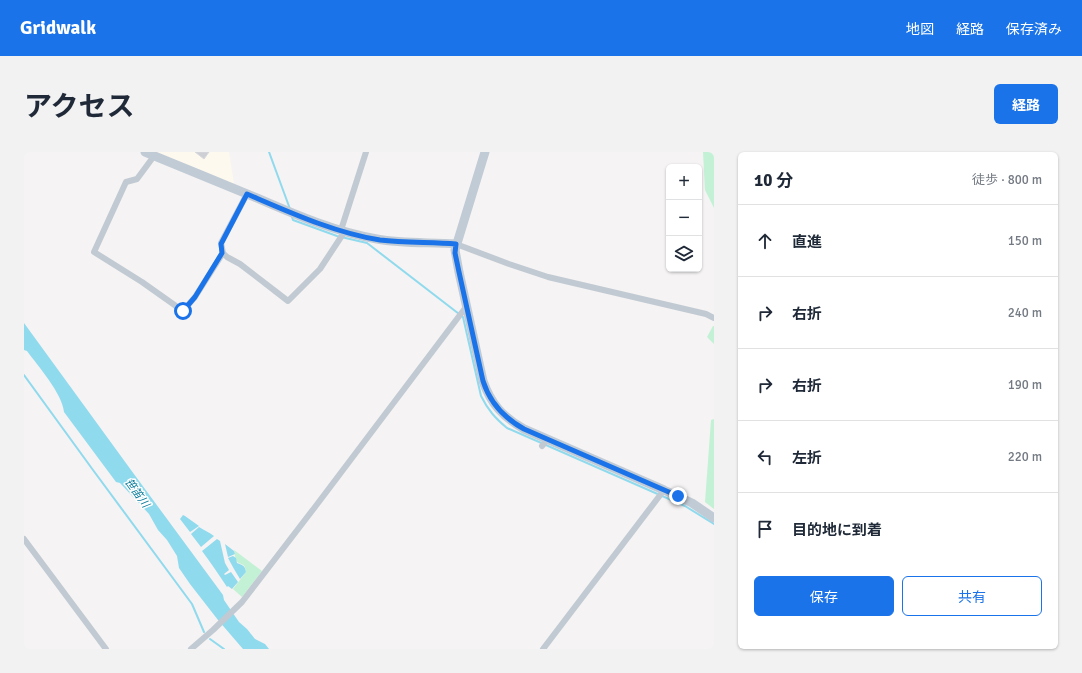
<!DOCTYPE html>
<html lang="ja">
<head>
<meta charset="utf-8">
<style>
  body { margin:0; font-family:Signika,"Noto Sans JP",sans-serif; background:#f2f2f3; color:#1f2937 }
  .controls { position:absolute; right:12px; top:12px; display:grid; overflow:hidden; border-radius:6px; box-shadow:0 1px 3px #0004 }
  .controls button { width:36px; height:36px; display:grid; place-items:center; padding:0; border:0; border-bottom:1px solid #e0e1e3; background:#fff; color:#1f2937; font:20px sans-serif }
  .stop { position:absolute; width:12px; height:12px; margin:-9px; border:3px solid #1a73e8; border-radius:50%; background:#fff }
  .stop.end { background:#1a73e8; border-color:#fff; box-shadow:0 1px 4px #0008 }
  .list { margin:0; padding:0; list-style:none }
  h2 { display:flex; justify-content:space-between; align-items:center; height:52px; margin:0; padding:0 16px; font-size:17px }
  h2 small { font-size:13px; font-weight:400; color:#747a83 }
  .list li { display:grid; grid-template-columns:26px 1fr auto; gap:12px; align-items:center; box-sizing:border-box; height:72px; padding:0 16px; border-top:1px solid #e0e1e3 }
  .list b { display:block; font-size:15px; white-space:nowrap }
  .list em { font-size:13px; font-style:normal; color:#747a83 }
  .actions { display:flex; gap:8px; padding:12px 16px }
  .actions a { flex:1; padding:9px 0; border:1px solid #1a73e8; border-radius:6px; text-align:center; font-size:14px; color:#1a73e8 }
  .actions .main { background:#1a73e8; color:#fff }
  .icon { flex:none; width:22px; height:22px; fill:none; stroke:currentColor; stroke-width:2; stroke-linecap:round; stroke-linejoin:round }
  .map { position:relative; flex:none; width:690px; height:497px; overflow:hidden; border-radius:6px }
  header { display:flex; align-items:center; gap:24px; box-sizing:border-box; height:56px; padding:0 20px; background:#1a73e8; color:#fff }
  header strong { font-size:19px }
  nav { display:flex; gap:22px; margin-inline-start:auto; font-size:14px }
  .intro { display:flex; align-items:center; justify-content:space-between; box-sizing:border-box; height:96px; padding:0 24px }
  h1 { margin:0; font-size:28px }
  .button { padding:10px 18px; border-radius:6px; background:#1a73e8; color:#fff; font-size:14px; font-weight:700 }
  main { display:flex; gap:24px; padding:0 24px }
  aside { flex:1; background:#fff; border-radius:6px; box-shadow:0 1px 3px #0004 }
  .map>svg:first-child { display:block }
  .commercial { fill:#fdf9ef }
  .green { fill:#c3f1d5 }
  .water { fill:#90daee }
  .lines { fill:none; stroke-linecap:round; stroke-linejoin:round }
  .stream { stroke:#90daee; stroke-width:2 }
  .building { fill:#cdcfd5; stroke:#d7d9de }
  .street { stroke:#c1cad2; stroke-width:6 }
  .secondary { stroke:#c1cbd6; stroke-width:9 }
  .route { stroke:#1a73e8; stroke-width:5 }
  .labels { text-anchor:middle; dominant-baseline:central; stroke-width:3; stroke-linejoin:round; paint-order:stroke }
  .water-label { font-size:11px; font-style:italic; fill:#0c7c9b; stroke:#fff }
</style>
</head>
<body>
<header>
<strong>Gridwalk</strong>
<nav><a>地図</a><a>経路</a><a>保存済み</a></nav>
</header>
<div class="intro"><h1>アクセス</h1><a class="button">経路</a></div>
<main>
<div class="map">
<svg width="690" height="497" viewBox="0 0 690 497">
  <rect width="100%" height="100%" fill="#f5f3f3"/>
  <path class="commercial" d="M130,0h75l5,31 -1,1z"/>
  <path class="green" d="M679,0h11v56l-9,-18z
    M689,174h1v18l-7,-7z
    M690,267v90l-9,-7 6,-82z
    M210,398l28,21 -20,26 -9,-8 13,-17c-1,-11 -7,-6 -10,-12 -1,-2 -1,-7 -2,-10z"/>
  <path class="water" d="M0,171l107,147 92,125 1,5 15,22 8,7 8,10 10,5 4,5h-26l-25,-29 -28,-36 -11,-16 -2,-12 -10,-16 -9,-10 -9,-16 -29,-31 -4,-1 -52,-70c-2,-19 -26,-46 -37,-61l-3,-1z
    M159,363l2,1 14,10 -9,6 -10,-13z
    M175,375c6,4 10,5 15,9l-13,11 -10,-13z
    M193,387l3,2 5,22 4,7 -5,4 1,1 6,-3 7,10 -6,7 -4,-3 -1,1c-8,-12 -16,-24 -25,-36z
    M201,392l9,7 1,3 -7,3z
    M209,404l3,2 1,5c6,2 8,3 9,9l-6,7 -6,-10 -6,-11z"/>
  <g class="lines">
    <path class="stream" d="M245,0l21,57
      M268,65l1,3 44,16 30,7 96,74 18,79c7,14 14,22 26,32l178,78 29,18
      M0,223l69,95 99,134 12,28
      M186,487l14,10"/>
  </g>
  <path class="building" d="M171,0h14l-5,7z"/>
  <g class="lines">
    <path class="street" d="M130,4l-17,23 -11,3 -32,70 48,30 41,29 12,-14 28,-44
      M223,42l-26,49 2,10 4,4 13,7 48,37 32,-32 25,-38
      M317,78l25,-78
      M432,92l53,20 39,13 158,37 8,4
      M518,294l6,-7
      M0,387l82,110
      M167,497l22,-19 29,-28 73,-95 151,-200
      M519,497l121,-159"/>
    <path class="secondary" d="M121,0c37,15 75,31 112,46 39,17 79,34 120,41 26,5 53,3 79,5
      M461,0l-30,98 4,22 24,109c8,23 20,36 41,48l140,61 28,13 22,15"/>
  </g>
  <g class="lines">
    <path class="route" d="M159,159l12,-14 27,-44 -1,-9 26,-50c42,18 88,39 133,46 25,3 51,2 76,4l-1,9 4,19 24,109c7,22 21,37 41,48l154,67"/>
  </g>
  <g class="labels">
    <g class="water-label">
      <text transform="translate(113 341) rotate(54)">笹笛川</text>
    </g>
  </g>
</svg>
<div class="controls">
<button>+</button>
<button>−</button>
<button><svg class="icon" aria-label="layers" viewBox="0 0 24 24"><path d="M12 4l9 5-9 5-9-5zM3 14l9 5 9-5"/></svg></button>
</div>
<div class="stop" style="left:159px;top:159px"></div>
<div class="stop end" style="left:654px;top:344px"></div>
</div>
<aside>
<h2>10 分<small>徒歩 · 800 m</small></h2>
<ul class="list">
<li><svg class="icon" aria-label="ahead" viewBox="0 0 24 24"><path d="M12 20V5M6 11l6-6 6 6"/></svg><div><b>直進</b></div><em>150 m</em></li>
<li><svg class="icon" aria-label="right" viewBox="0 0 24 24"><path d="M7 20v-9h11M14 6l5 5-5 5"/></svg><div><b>右折</b></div><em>240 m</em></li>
<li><svg class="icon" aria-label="right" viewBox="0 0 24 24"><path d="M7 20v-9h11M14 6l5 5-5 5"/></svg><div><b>右折</b></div><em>190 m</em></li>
<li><svg class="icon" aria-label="left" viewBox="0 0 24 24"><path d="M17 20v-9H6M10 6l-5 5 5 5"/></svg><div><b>左折</b></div><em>220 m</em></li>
<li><svg class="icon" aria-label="arrive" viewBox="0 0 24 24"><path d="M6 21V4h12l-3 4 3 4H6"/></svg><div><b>目的地に到着</b></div></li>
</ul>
<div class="actions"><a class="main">保存</a><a>共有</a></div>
</aside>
</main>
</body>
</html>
